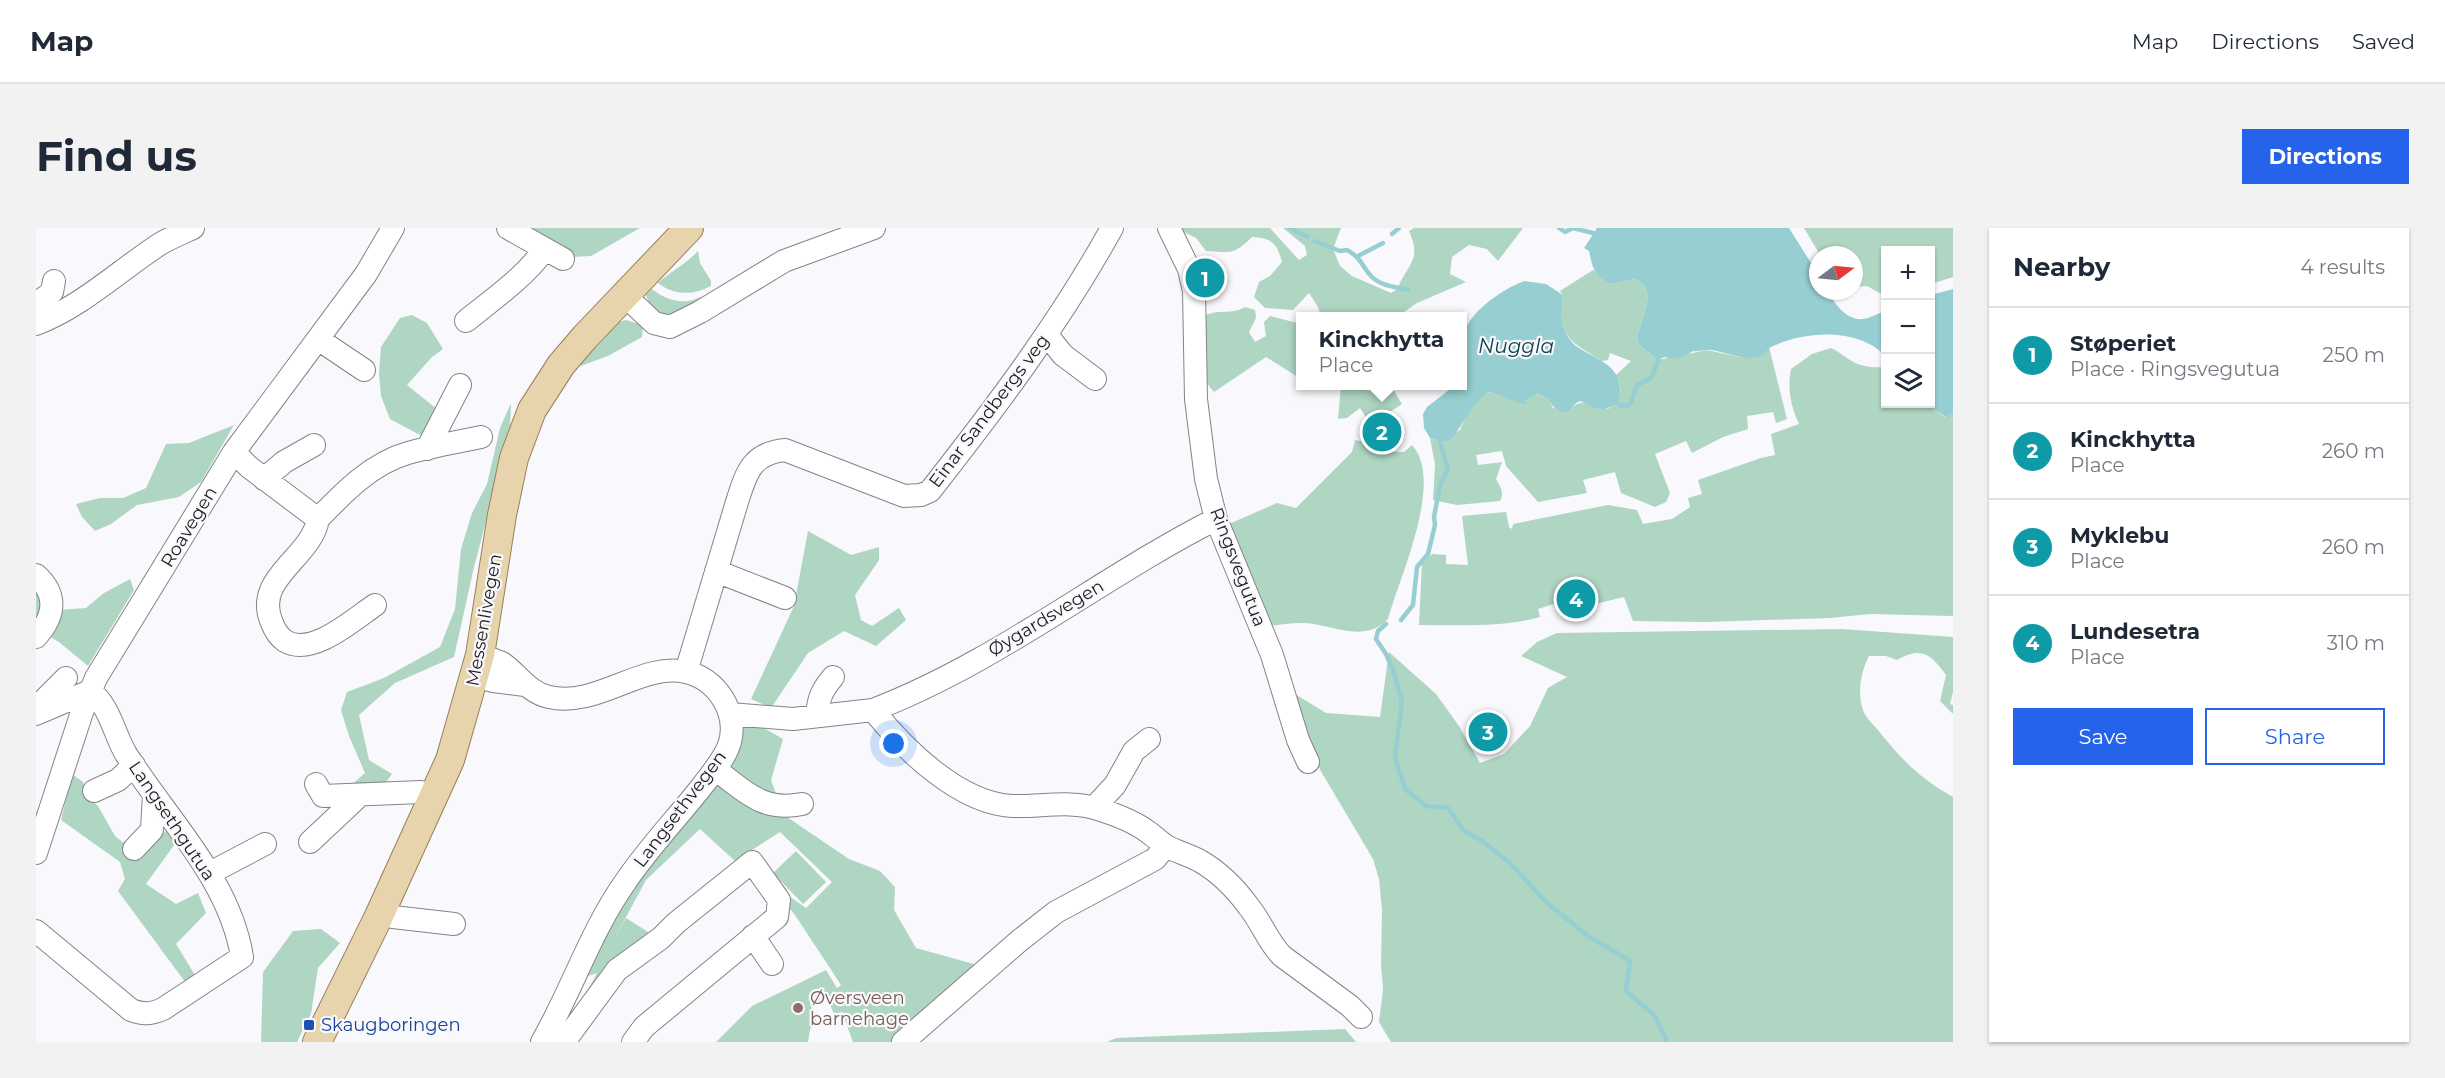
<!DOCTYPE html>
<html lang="en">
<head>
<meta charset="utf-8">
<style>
  body { margin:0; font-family:Montserrat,sans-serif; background:#f2f2f3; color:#1f2937 }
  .controls { position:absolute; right:18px; top:18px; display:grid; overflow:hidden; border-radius:0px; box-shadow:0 2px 4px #0004 }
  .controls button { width:54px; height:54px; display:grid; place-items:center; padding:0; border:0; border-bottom:2px solid #e0e1e3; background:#fff; color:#1f2937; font:30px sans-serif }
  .compass { position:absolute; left:1773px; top:18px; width:54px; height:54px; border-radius:50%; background:#fff; box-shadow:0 2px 4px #0004; rotate:74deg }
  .you { position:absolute; left:858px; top:516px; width:21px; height:21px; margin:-15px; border:4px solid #fff; border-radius:50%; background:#1a73e8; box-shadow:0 0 0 9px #1a73e833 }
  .badge { display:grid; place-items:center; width:39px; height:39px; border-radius:50%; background:#2563eb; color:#fff; font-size:20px; font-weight:700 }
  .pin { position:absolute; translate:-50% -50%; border:3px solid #fff; box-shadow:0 2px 6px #0006 }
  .popup { position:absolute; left:1260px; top:84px; width:171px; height:78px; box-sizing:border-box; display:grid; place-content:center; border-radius:0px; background:#fff; filter:drop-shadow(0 2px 4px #0005); font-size:20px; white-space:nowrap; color:#747a83 }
  .popup b { font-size:22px; color:#1f2937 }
  .popup::after { content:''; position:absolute; left:50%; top:100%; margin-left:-12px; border:12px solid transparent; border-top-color:#fff }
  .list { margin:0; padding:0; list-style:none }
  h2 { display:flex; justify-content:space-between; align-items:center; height:78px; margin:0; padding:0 24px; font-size:26px }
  h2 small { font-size:20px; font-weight:400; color:#747a83 }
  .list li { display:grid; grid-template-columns:39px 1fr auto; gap:18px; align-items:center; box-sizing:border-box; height:96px; padding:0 24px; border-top:2px solid #e0e1e3 }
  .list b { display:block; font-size:22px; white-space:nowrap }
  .list p { margin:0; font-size:20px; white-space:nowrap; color:#747a83 }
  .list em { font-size:20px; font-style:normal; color:#747a83 }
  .actions { display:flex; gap:12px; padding:18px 24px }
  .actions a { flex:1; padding:14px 0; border:2px solid #2563eb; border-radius:0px; text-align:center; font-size:21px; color:#2563eb }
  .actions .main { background:#2563eb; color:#fff }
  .icon { flex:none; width:33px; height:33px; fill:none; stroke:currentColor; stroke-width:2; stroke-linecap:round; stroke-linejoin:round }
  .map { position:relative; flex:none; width:1917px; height:814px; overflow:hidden; border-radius:0px }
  header { display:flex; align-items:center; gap:36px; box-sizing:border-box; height:84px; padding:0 30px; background:#fff; border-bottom:2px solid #e0e1e3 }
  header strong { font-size:28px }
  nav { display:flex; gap:33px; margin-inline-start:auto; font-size:21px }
  .intro { display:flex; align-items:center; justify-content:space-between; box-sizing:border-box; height:144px; padding:0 36px }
  h1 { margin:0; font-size:42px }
  .button { padding:15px 27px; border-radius:0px; background:#2563eb; color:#fff; font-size:21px; font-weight:700 }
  main { display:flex; gap:36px; padding:0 36px }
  aside { flex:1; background:#fff; border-radius:0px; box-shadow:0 2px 4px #0004 }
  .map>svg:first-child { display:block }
  .green { fill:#afd5c3 }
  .water { fill:#97ced1 }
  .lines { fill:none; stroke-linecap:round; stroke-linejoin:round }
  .stream { stroke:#97ced1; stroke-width:4.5 }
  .minor-casing { stroke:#848386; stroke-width:24 }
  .major-casing { stroke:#968057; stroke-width:30 }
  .minor { stroke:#fff; stroke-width:22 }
  .major { stroke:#e7d3ac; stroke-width:28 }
  .education-dot { fill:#8d6e63; stroke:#f9f8fc; stroke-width:2 }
  .transit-dot { fill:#1a4fb4; stroke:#f9f8fc; stroke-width:2 }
  .labels { text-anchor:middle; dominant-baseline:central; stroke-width:4.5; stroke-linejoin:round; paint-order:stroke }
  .street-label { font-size:18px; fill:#1d1d1e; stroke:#f9f8fc }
  .education-label { font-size:18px; fill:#785e54; stroke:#f9f8fc; text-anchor:start }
  .transit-label { font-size:18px; fill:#164399; stroke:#f9f8fc; text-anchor:start }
  .water-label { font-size:20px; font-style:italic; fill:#114447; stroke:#f9f8fc }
</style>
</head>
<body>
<header>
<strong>Map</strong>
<nav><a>Map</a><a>Directions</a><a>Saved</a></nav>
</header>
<div class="intro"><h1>Find us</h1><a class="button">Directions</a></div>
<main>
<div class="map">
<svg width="1917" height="814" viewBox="0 0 1917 814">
  <rect width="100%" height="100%" fill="#f9f8fc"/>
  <path class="green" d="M483,0h121l-49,28 -20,1z
    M1139,0h95l29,32 8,-5 -2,-9 -22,-18h58l-8,21 7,17 12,10 39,17c7,-3 7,-7 11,-14 12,-20 17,-25 7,-48l5,-3h109l-25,33 -11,-12 -18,-4 -17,12 -2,17 16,8 -49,21 -19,13h-77l-3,-9 -9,-14 -16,17 -28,-2 -11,-11 5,-15 11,-6 12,-14c-5,-19 -10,-24 -30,-25 -19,19 -22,15 -46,14l-10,-13z
    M1768,0h149v49l-22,7 -1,-34h-44l-1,46 -18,-10 -13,1v-32h-34z
    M662,23l2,12 11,18v5c-18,10 -38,9 -53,-3 13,-12 28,-19 40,-32z
    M1557,42l18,14 24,-5 10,7 3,12 -3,13 -8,25 2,9 19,15 49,-10 32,7h17l13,-10 18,72 -11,4 -3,-11 -26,4 1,13 -25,8 -31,16 -6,-12 -31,13 15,39 -4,9 -11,5 -34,-14 -6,-21 -32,8 4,13 -49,9 -32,-36 -4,-15 -26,4 2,10 24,-3 -6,17c4,8 9,13 4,22l-43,4 -24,-5 2,-36 -5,-26 10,3 20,-11 8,-18 9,-12 12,-8 36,9 10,-7 13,4 5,10 15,4c13,-16 22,-8 40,-3 13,-9 16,-20 8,-34l15,-14 -21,-8 -2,7 -6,1c-19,-13 -40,-19 -41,-47 -1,-7 2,-13 2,-19l-3,-4z
    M616,61c11,9 26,15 41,11 5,-2 8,-4 13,-3 -9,6 -22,18 -33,20 -13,3 -24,-11 -27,-22z
    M1165,79l5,8c15,-6 25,0 39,-8l10,3 1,8 -7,14 6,10 11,-6 -2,-14 6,-6 31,8v55l-35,-22 -52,35 -10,-12z
    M376,87l15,8 16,26 -11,8 -25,28 31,25 -9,20 -9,5 -30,-16 -9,-23 -2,-22 2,-27 19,-29z
    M590,92l17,5 -1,12 -34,19 -30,11 41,-45z
    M1795,120c8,3 13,9 21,13 9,6 23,7 33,6l1,37h40l19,13 8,-3v202l-83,-2 -40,4 -124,4 -73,-1 -9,-24 -33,8 -5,-19 -25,7 2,8 -25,8 2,8c-39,11 -81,8 -121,8l3,-63 10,-8 14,1v9l22,1 -6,-49 44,-4 3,15 3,2 1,-5 95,-19 29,5 6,14 29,-5 18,-12 -2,-9 14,-4 -4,-14 63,-22 14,-3 -4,-21 28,-10c-8,-17 -12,-36 -8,-55l21,-15z
    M1305,158h50l11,18 -12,8 -23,7 -7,-11 -13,10 -9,1z
    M475,175l-1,28 -36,136 -20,90 -59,26 -36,32 10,45 23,14 -8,11 -36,3 17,-15 -16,-37 -8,-26 6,-18 37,-14 56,-31 15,-38 6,-60 11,-36 15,-29 13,-56z
    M198,197l-33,57 -22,15 -42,8 -26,19 -16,7 -13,-14 -6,-13 24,-6h23l23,-10 20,-44 23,-1z
    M1319,212c18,3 30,13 49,12l8,-7c33,36 -13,133 -24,174 -25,26 -57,4 -87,4 -11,0 -23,2 -33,3l-39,-102 48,-21 19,5 56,-56z
    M772,303l43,24 28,-8v13l-24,35 6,25 11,6 27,-18 7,12 -30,26 -32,-15 -36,22 -37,55 -20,-9 43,-93z
    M94,351l4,11 -46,76 -29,-24 -23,-13v-47l24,28 26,-2 18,-15z
    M1806,401l111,8v55l-3,12 3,1v9l-13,-13 6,-26c-15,-21 -25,-29 -49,-15l-11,-4h-17c-8,15 -12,37 -6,54 2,7 10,14 14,19 26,32 40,47 76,68v245h-562l-12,-20 4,-32 -2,-27 1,-53 -3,-31 -6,-20 -54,-91 -29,-77 36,22 54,4 9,-65 47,42 23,32 21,37 24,-9 26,-28 18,-38 19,-11 -46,-21 16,-14 20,-9z
    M712,495l14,4 21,12 -12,41 13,35 65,44 31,12 15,16 -1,23 22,38 65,18 -86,76h-42l-11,-30 -8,2 -7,-17 -17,6 7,20 -7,6 -2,13h-92l36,-36 74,-36 11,18 4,-3 -46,-70 -18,-22 9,1 20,14 26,-26 -52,-50 -45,29 -35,-32 -54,51 -34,63 14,-25 30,19 -71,58 12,-22 -9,3 26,-61z
    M36,546l11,8 3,12 12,12 17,30 22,18 31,-25 9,12 -31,43 30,20 22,-11 8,20 -30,31 22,36 -10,6 -70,-95 7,-12 -5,-17 -59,-42z
    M760,623l30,31 -23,22 -30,-31z
    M285,701l19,14 -22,25 -7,46 -14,28h-36l2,-70 30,-41z
    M1309,801l11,13h-249l9,-4z"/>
  <path class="water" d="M1561,0h192l29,46v17h10c7,14 21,33 40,27 6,-2 11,-5 17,-7v45c-27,-29 -81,-25 -114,-9 -5,3 -7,9 -14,10 -16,3 -31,-5 -46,-7 -6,-1 -11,2 -18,1 -8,6 -19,9 -28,6l-7,3 -19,-15 -2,-9 8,-25 3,-13 -3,-12 -10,-7 -24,5c-18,-10 -18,-15 -22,-33l-5,-3z
    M1488,53l22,3 17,11c-1,13 -4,23 2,36 2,5 7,12 11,15 17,12 43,18 44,42 1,9 -2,15 -10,19 -11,6 -20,-2 -29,-6l-5,2 -8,9c-11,0 -15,-4 -20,-14l-12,-4 -11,7 1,3c-14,-2 -23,-9 -37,-12 -21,13 -23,32 -40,49h-9l-10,-3 -6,-10 -1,-14 4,-7 27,-21h9c0,-16 -2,-33 0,-48 3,-25 40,-49 61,-57z
    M1917,61v125l-7,3 -20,-13h4l1,-109z"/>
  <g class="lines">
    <path class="stream" d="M1254,0l18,9
      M1523,0l6,4 8,-4 20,5
      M1356,6l7,-6
      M1278,13l26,10 7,-1c16,9 14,16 25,27 9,9 25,10 36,13
      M1322,28l25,-13
      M1581,175l5,3 7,-1c6,-6 3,-14 9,-20 3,-3 10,-5 14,-8l6,-17
      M1365,392l12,-15 4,-38 11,-13 7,-29 -1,-8 6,-32 8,-16 -8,-28
      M1350,396l-8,7 -2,8 10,15 7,16 9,31 -7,55 10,33 21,17 22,2 16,23 17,9 30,24 36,39 41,33 42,25 -4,30 29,25 12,26"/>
    <defs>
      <path id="minor" d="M472,0l55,31
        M1133,0l20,41 5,22 2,108 10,80 10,40 56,136 26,85 10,22
        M591,65l7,11 20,19 16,4 30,-15 84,-51 90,-33
        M0,76l16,-12 2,-11
        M430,93c27,-22 58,-43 78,-71
        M0,96c45,-17 84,-54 124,-80 10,-6 22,-11 33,-16
        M1011,107l16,20 32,24
        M282,111l46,31
        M391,221l33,-64
        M198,224l15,15 69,52c25,-26 54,-56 90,-66 24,-7 49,-11 73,-16
        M228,251l20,-17 30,-17
        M282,291c-6,39 -66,59 -46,104 3,8 6,13 13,18 27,16 68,-21 90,-36
        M680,343l69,27
        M0,347c22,20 19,41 0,62
        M444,427c7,3 15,5 22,8 16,11 27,30 47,34 49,11 92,-35 137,-25 31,7 52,40 44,70 -4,15 -18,31 -27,43 -25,32 -54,62 -77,96 -35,49 -54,109 -84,161
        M650,444l51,-170c9,-28 14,-49 48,-52l119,46 17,-1 9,-4c66,-84 130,-169 182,-263
        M439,448l18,5 32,4
        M3,477l27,-27
        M837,482c123,-47 227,-132 343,-191
        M0,486l54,-23c20,15 24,43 36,63 41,65 104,126 116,203l-79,52c-12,5 -19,6 -32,1l-95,-79
        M694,486l63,5 80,-9c32,40 86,93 139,96 29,1 59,-6 86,3 16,5 37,13 50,23 6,4 12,10 18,14 11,6 23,9 34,15 19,11 36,28 49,46 13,16 19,35 33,49l68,50 11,11
        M781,488c1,-17 5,-26 16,-39
        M679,541c30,22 47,43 87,35
        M280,556l7,12 98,-4 13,4
        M58,563l24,-11 16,-15
        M1062,581l2,-8 15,-16 19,-34 15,-12
        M274,614l50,-47
        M98,621l18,-19 2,-35
        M0,625l46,-141 14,-34 138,-226 132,-178 27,-46
        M174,645l55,-29
        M357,689l61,7
        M717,708l19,28
        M528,814l53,-72 44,-32 15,-15 76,-61 27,38 -2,17 -133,110 -11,15
        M867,814l116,-101 37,-29 99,-53 11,-13"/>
      <path id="major" d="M281,814l62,-126 71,-156 30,-105 22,-140 12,-57 18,-48 29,-45 24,-28 104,-109"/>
    </defs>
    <use href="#minor" class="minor-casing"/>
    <use href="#major" class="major-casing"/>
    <use href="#minor" class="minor"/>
    <use href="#major" class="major"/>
  </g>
  <circle class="education-dot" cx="762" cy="780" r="6"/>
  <rect class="transit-dot" x="267" y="791" width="12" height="12" rx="3"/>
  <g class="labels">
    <g class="street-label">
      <text transform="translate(953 183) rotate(-53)">Einar Sandbergs veg</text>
      <text transform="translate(153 299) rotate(-59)">Roavegen</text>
      <text transform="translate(1202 339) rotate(69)">Ringsvegutua</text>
      <text transform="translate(1010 390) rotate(-31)">Øygardsvegen</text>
      <text transform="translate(448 392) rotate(-80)">Messenlivegen</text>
      <text transform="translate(644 581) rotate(-53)">Langsethvegen</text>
      <text transform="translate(136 593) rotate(56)">Langsethgutua</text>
    </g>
    <g class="education-label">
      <text x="774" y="770">Øversveen<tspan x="774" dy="21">barnehage</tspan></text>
    </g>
    <g class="transit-label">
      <text x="285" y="797">Skaugboringen</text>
    </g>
    <g class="water-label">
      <text x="1480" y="118">Nuggla</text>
    </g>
  </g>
</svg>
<div class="controls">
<button>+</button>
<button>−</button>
<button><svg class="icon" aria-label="layers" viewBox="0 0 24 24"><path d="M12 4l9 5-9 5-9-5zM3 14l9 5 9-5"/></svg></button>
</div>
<svg class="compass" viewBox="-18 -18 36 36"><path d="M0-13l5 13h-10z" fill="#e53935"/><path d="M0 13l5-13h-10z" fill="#747a83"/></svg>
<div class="you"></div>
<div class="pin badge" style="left:1169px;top:50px;background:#0f9aa8">1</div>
<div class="pin badge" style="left:1346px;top:204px;background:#0f9aa8">2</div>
<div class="popup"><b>Kinckhytta</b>Place</div>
<div class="pin badge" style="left:1452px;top:504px;background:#0f9aa8">3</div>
<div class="pin badge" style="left:1540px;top:371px;background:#0f9aa8">4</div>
</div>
<aside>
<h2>Nearby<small>4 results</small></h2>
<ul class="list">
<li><span class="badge" style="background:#0f9aa8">1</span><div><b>Støperiet</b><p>Place · Ringsvegutua</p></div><em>250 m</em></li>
<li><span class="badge" style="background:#0f9aa8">2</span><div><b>Kinckhytta</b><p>Place</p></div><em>260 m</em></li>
<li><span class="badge" style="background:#0f9aa8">3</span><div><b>Myklebu</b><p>Place</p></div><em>260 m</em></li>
<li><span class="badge" style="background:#0f9aa8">4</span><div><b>Lundesetra</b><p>Place</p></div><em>310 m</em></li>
</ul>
<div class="actions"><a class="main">Save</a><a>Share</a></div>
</aside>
</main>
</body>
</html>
